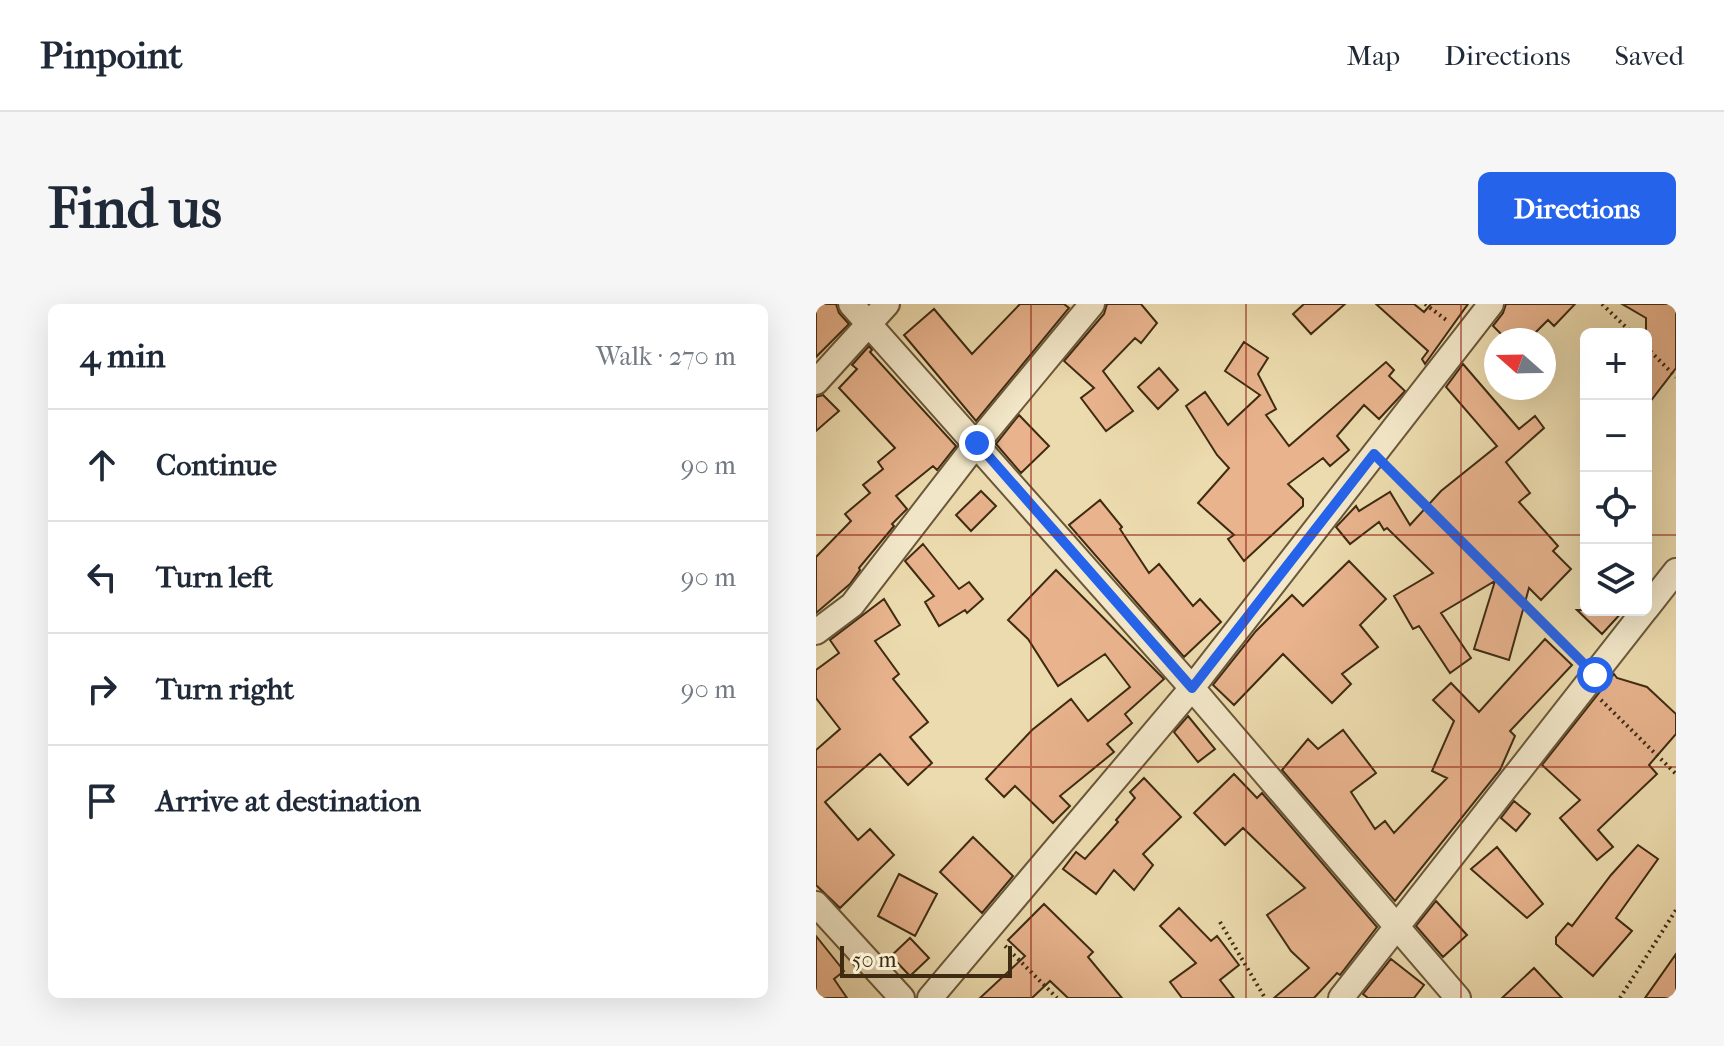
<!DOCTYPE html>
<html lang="en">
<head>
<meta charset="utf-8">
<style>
  body { margin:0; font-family:"IM FELL French Canon",serif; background:#f6f6f7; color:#1f2937 }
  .controls { position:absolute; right:24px; top:24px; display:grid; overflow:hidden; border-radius:12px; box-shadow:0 8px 32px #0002 }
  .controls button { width:72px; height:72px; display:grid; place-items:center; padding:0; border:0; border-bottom:2px solid #e0e1e3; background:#fff; color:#1f2937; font:40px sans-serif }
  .compass { position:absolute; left:668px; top:24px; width:72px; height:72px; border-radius:50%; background:#fff; box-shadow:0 8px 32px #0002; rotate:290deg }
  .scale { position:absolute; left:24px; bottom:20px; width:172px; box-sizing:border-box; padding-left:8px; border:4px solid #3e2b12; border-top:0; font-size:22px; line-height:28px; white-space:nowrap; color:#3e2b12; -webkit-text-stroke:6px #f3e8ca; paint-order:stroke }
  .stop { position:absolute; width:24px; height:24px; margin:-18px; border:6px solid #2563eb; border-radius:50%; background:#fff }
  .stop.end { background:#2563eb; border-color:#fff; box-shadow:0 2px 8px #0008 }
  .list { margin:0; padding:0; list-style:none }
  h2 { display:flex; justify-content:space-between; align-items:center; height:104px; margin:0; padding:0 32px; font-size:34px }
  h2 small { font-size:26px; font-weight:400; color:#747a83 }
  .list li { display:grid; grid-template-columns:52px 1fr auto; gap:24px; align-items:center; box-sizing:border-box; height:112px; padding:0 32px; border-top:2px solid #e0e1e3 }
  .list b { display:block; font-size:30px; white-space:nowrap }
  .list em { font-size:26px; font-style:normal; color:#747a83 }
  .icon { flex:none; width:44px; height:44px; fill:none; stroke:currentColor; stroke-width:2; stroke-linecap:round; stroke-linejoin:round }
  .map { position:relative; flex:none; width:860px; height:694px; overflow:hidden; border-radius:12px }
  header { display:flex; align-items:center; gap:48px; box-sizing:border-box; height:112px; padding:0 40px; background:#fff; border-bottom:2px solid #e0e1e3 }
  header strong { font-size:38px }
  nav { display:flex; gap:44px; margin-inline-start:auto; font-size:28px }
  .intro { display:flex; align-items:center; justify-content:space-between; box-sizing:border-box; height:192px; padding:0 48px }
  h1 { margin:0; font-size:56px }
  .button { padding:20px 36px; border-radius:12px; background:#2563eb; color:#fff; font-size:28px; font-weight:700 }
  main { display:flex; gap:48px; padding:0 48px }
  aside { flex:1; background:#fff; border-radius:12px; box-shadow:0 8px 32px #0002 }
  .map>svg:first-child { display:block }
  .building { fill:#e8b38d; stroke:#3e2b12; stroke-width:2 }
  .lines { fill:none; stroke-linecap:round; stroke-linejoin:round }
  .street-casing { stroke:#6a5739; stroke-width:28 }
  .path { stroke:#3e2b12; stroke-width:4; stroke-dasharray:2 4; stroke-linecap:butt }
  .street { stroke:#f3e8ca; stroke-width:24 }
  .route { stroke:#2563eb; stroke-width:10 }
  .grid { fill:none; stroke:#8f2418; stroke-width:2; stroke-opacity:0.55 }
</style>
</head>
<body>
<header>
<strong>Pinpoint</strong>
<nav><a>Map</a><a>Directions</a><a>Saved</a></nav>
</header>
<div class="intro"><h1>Find us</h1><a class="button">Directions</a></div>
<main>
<aside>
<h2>4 min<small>Walk · 270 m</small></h2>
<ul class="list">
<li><svg class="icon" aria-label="ahead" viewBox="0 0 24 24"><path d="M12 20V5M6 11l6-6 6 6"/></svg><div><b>Continue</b></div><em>90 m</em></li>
<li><svg class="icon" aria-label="left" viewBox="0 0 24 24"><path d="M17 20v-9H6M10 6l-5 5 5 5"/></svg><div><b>Turn left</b></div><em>90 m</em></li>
<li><svg class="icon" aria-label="right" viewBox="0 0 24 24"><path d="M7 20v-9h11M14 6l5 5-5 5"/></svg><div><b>Turn right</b></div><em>90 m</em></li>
<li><svg class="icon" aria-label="arrive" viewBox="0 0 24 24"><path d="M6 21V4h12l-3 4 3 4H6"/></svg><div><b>Arrive at destination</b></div></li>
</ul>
</aside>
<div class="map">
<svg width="860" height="694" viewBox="0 0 860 694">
  <rect width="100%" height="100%" fill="#ecdbae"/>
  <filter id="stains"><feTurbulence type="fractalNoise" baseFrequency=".0025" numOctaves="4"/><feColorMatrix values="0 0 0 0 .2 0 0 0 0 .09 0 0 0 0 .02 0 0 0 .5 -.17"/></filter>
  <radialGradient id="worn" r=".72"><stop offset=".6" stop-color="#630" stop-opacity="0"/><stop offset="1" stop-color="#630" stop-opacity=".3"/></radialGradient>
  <path class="building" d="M0,0h20l3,9 10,11 -33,33z
    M204,0h44l5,4 -93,113 -72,-86 30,-26 38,45z
    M291,0h34l16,19 -16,20 -6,-5 -32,33 30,40 -27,20 -25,-33 13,-10 -30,-27 40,-47z
    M488,0h41l-34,30 -18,-20z
    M560,0h38l10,8 7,-8h37l-43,60 -3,-5 6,-8z
    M690,0h69l-21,22 -6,-6 -20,20h-21l-14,-14 10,-13z
    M806,0h54v64l-30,39v-89z
    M428,38l24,16 -10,16 18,35 -10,6 23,31 97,-84 8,8 -5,6 16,15 -26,28 -15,-14 -27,31 12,14 -19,16 -7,-8 -35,26 15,15v7l-59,55 -16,-22 6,-4 -36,-32 31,-35 -12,-13 -31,-49 19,-14 23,33 32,-30 -35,-24z
    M53,42l3,4 -2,2 86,94 -19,24 -4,-4 -37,30 11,13 -15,15 2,2 -35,42 1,2 -10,14 -34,29v-56l35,-36 -6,-7 25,-21 -7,-8 20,-16 -5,-7 17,-14 -56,-60 18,-19 -5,-4z
    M647,60l56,65 16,-13 9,12 -38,34 24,31 -11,9 39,44 -5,5 18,18 -30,31 -12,-12 -20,72 -35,-11 21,-68 -54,32 30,45 -21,15 -31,-47 -6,3 -19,-33 39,-23 -46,-45 -3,2 -5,-8 -29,22 -14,-17 20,-21 3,5 31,-19 20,33 31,-34 56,-45 -51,-59z
    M343,64l19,22 -20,19 -20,-22z
    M7,91l16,16 -23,20v-34z
    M203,111l30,31 -28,27 -25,-29z
    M165,187l15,15 -25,25 -15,-16z
    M284,196l22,27 -2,2 29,44 10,-9 34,42 7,-7 21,23 -37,35 -115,-132z
    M107,240l36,45 10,-7 14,17 -16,14 -2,-3 -26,16 -14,-24 9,-6 -29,-35z
    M533,257l37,38 -26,26 18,22 -36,27 9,10 -19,19 -49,-49 -49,51 -21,-20 43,-54 36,-36 11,11z
    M240,266l108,109 -39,35 7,9 -25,21 7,8 -54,44 10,10 -17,17 -38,-37 -11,11 -18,-18 46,-49 39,-31 17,22 42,-34 -25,-33 -47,32 -30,-47 -20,-19z
    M68,295l16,26 -25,16 24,33 -6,5 35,43 -18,15 22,26 -24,22 -28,-31 -55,48 33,38 12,-11 24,26 -54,53 -24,-23v-135l24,-21 -24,-31v-28l23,-17 -9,-13z
    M761,306h47l-22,24z
    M729,335l27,26 -62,66 5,5 -15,34 -105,131 -113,-131 26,-31 10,10 25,-19 33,43 -25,19 24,37 10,-8 9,12 53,-55 -15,-7 22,-50 -21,-21 18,-17 28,29z
    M798,370l3,4 30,9 29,27v20l-27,31 8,9 -59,56 15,17 -16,13 -37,-42 20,-18 -38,-35z
    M372,412l27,33 -17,13 -24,-30z
    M418,470l23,24 5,-5 115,134 -37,48 -3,-2 -23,25h-40l35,-30 -18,-17 -24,-36 38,-27 -62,-60 -18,17 -31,-32z
    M328,474l37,39 -38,37 10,11 -19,25 -20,-20 -18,24 -33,-25 13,-17 9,7 33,-37 -2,-2 19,-22 -5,-6z
    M698,497l16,13 -14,17 -15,-13z
    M157,533l40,39 -31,37 -42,-41z
    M822,541l20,14 -42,59 16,13 -39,45 -37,-32v-7l12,-14 4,3 39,-51z
    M681,543l46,57 -16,14 -56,-49z
    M83,570l38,20 -22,42 -37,-20z
    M620,597l31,34 -24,22 -27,-31z
    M228,600l49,48 -5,5 34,41h-54l-18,-17 -18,17h-52l45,-42 -17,-16z
    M363,604l32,33 6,-5 22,29 -19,15 14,18h-52l-12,-16 26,-19 -36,-37z
    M0,632l28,35 -10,8 13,19h-31z
    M94,634l19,20 -19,18 -19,-20z
    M860,650v44h-31z
    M575,655l33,26 -10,13h-46l-5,-4z
    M718,664l28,30h-60z"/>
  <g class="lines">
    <defs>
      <path id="street" d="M35,0l341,384 266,310
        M0,78l71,-78
        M830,305l30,-38
        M0,328l36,-27 125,-162 115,-139
        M0,600l86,94
        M114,694l262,-310 299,-384
        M525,694l304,-388"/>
    </defs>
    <use href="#street" class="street-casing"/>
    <path class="path" d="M609,0l24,18
      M786,0l31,30
      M830,43l30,30
      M574,166l189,189
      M785,396l75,74
      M404,618l45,76
      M189,642l52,52
      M804,694l56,-88"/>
    <use href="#street" class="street"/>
  </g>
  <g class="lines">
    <path class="route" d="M161,139l215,245 182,-234 221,221"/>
  </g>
  <path class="grid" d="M215,0v694M430,0v694M645,0v694M0,231h770M830,231h30M0,463h860"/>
  <rect width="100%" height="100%" filter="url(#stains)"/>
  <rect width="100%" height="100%" fill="url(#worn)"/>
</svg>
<div class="controls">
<button>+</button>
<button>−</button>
<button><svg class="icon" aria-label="locate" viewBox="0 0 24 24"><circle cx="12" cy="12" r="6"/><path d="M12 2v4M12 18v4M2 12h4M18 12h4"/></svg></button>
<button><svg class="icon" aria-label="layers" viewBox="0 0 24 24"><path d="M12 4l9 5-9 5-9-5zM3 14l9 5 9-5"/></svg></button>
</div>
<svg class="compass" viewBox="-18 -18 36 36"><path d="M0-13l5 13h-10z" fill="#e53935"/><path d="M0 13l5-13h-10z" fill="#747a83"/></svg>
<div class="scale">50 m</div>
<div class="stop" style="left:779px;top:371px"></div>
<div class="stop end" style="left:161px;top:139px"></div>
</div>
</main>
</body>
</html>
